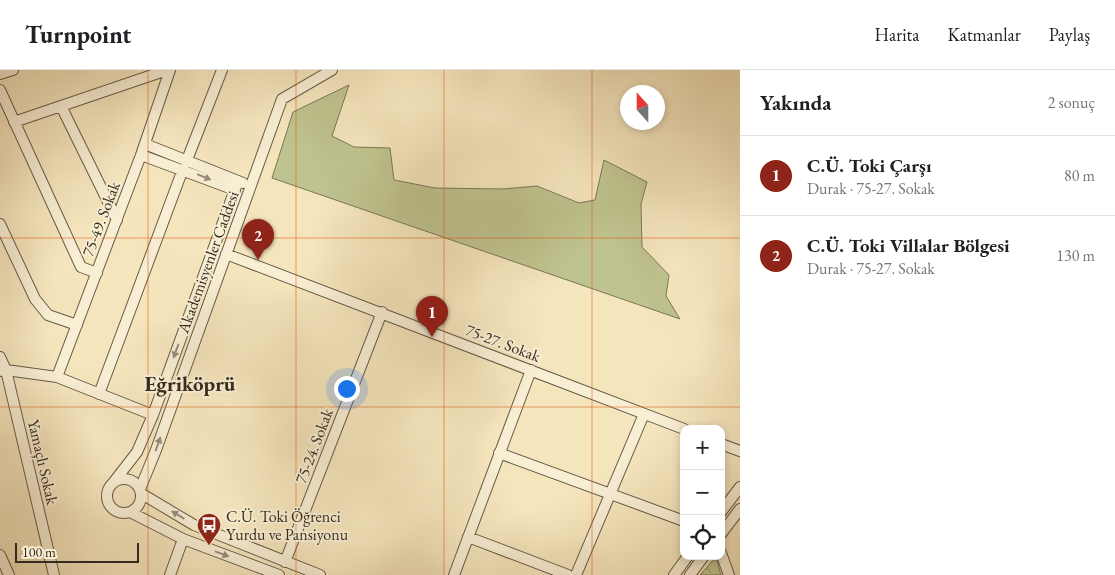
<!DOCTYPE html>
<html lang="tr">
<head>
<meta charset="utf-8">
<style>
  body { margin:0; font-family:"EB Garamond",serif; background:#f2f2f2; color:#202124 }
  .controls { position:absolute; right:15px; bottom:15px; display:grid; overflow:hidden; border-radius:10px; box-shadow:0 2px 8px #0003 }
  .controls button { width:45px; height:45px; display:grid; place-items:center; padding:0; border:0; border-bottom:1px solid #e0e0e0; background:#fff; color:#202124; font:25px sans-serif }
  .compass { position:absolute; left:620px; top:15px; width:45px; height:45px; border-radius:50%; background:#fff; box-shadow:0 2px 8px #0003; rotate:339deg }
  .scale { position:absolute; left:15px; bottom:12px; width:124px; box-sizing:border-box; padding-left:5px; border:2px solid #362b1f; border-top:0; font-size:14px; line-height:18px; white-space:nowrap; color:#362b1f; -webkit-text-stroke:4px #f8eed4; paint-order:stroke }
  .you { position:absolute; left:346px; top:318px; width:18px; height:18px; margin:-12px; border:4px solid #fff; border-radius:50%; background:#1a73e8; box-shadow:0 0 0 8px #1a73e833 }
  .badge { display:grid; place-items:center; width:32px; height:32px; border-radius:50%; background:#8f2418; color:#fff; font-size:16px; font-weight:700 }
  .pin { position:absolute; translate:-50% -41px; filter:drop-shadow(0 1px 2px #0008) }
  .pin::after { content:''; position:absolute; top:26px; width:18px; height:15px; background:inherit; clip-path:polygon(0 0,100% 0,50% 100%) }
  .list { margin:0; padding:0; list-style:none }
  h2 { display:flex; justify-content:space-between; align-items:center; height:65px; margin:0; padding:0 20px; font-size:21px }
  h2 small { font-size:16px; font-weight:400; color:#757577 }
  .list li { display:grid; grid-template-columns:32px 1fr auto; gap:15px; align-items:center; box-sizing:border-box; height:80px; padding:0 20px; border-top:1px solid #e0e0e0 }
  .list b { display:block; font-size:19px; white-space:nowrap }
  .list p { margin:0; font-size:16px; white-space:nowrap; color:#757577 }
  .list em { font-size:16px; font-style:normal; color:#757577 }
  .icon { flex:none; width:28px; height:28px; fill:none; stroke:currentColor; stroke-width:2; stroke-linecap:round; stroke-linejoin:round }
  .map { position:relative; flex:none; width:740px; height:505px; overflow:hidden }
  header { display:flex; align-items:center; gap:30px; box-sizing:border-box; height:70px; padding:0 25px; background:#fff; border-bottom:1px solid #e0e0e0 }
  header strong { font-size:24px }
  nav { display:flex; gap:28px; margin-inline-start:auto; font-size:18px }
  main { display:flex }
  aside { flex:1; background:#fff }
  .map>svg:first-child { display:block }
  .grass { fill:#bfc38f; stroke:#7a7757 }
  .forest { fill:url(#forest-crowns); stroke:#7a7757 }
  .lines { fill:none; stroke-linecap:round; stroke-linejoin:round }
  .minor-casing { stroke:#665a46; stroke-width:12 }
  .minor { stroke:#f8eed4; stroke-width:10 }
  .oneway { fill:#978c7a }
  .grid { fill:none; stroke:#df570d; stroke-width:1; stroke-opacity:0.55 }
  .labels { text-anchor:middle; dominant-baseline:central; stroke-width:4; stroke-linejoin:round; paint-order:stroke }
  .street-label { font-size:16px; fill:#362b1f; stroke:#f8eed4 }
  .poi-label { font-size:16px; fill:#362b1f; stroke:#f8eed4; text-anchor:start }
  .district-label { font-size:21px; font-weight:bold; fill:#362b1f; stroke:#f8eed4 }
</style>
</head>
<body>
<header>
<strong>Turnpoint</strong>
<nav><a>Harita</a><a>Katmanlar</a><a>Paylaş</a></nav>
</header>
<main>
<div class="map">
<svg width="740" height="505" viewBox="0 0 740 505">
  <defs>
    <pattern id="forest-crowns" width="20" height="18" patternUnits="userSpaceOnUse" patternTransform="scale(1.25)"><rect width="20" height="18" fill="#bfc38f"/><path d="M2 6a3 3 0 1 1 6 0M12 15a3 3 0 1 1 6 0" fill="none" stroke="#9c9f74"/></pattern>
  </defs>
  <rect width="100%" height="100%" fill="#f5e5bd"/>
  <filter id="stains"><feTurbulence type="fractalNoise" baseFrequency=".004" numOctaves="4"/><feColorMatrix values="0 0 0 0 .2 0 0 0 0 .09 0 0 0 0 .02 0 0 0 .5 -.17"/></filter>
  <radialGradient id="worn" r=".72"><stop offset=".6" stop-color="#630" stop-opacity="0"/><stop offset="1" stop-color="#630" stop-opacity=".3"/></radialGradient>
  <path class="grass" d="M349,15l-17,51 22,11 36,1 4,32 41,8 68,1 34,-3 42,17 16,-3 9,-40 43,22 -6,22 1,43 27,28 -3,21 14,23 -408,-141 21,-66z"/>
  <path class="forest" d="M716,487l5,18h-21z"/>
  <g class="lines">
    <defs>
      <path id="minor" d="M0,4l13,-4
        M0,20l81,177 16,6
        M61,36l56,114
        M14,52l153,-52
        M145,74l98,39
        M141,85l94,35
        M187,90l35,-90
        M0,154l35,75 13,16 29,10
        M226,184l458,175
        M0,287l6,13 48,205
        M2,301l4,-1 51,7 96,38
        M57,307l84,-222 29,-85
        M99,324l84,-225
        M721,374l19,7
        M499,383l185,68
        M107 426a17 17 0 1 1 34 0a17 17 0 1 1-34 0Z
        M113,413l24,-31 16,-37 85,-234
        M140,419l16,-39 126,-351 50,-29
        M142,424l52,31 126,50
        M130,442l53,27 96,36
        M721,442l19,-25
        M721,464l19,-25
        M468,467l100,38
        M721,483l8,22
        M0,485l9,20
        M285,492l97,-250
        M170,505l13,-36
        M454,505l77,-205
        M576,505l68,-161
        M674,505l14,-19
        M690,505l14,-19"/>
    </defs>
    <use href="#minor" class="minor-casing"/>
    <use href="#minor" class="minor"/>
  </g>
  <defs><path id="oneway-solid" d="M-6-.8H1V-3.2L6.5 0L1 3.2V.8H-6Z" transform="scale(1.25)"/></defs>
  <g class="oneway">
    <use href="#oneway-solid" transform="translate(204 107) rotate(22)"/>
    <use href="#oneway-solid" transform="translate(176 281) rotate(110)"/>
    <use href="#oneway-solid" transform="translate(158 374) rotate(-70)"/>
    <use href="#oneway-solid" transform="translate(178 445) rotate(-149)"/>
    <use href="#oneway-solid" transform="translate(222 484) rotate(20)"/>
  </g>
  <path class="grid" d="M148,0v505M296,0v505M444,0v505M592,0v505M0,168h740M0,337h740"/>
  <defs>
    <symbol id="bus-pin" viewBox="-11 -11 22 30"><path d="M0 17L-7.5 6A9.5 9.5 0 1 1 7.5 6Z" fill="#8f2418" stroke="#f8eed4"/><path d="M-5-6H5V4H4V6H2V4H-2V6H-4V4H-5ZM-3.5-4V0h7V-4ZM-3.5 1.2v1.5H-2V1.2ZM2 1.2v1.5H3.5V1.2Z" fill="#fff"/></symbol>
  </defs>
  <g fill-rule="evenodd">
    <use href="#bus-pin" x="195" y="441" width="28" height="38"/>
  </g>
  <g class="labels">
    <g class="street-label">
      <text transform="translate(101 149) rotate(-69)">75-49. Sokak</text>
      <text transform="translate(208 192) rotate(-70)">Akademisyenler Caddesi</text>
      <text transform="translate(503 273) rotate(21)">75-27. Sokak</text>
      <text transform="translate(314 376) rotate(-69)">75-24. Sokak</text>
      <text transform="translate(43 392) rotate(77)">Yamaçlı Sokak</text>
    </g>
    <g class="poi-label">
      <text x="226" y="446">C.Ü. Toki Öğrenci<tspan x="226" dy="18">Yurdu ve Pansiyonu</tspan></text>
    </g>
    <g class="district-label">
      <text x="190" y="313">Eğriköprü</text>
    </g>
  </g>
  <rect width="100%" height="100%" filter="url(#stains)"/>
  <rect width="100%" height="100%" fill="url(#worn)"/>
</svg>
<div class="controls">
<button>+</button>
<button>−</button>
<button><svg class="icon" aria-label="locate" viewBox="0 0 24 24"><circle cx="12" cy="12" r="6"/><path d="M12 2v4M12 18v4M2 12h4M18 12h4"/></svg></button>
</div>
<svg class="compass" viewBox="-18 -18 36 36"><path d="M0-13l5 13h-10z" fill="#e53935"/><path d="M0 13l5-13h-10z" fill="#757577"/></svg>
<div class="scale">100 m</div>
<div class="you"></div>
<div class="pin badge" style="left:432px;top:267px">1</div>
<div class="pin badge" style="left:258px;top:190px">2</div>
</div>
<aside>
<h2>Yakında<small>2 sonuç</small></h2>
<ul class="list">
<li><span class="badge">1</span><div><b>C.Ü. Toki Çarşı</b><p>Durak · 75-27. Sokak</p></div><em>80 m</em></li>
<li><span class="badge">2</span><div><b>C.Ü. Toki Villalar Bölgesi</b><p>Durak · 75-27. Sokak</p></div><em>130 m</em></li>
</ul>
</aside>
</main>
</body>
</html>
